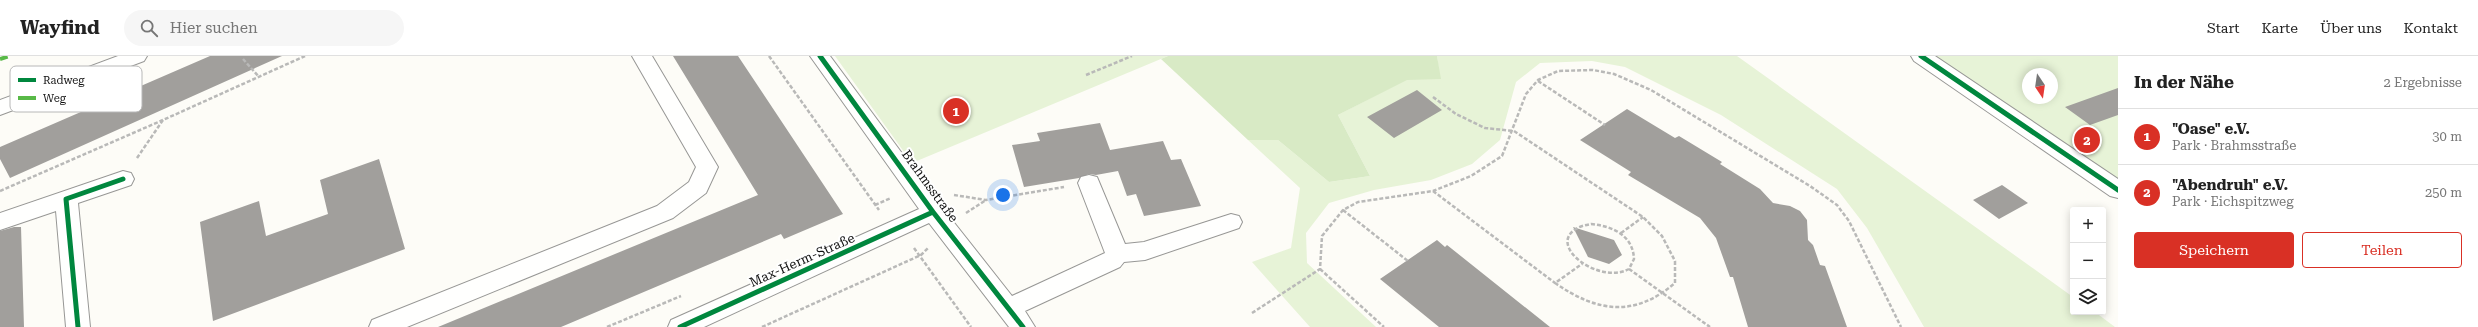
<!DOCTYPE html>
<html lang="de">
<head>
<meta charset="utf-8">
<style>
  body { margin:0; font-family:"Roboto Serif",serif; background:#f6f6f6; color:#222 }
  .controls { position:absolute; right:12px; bottom:12px; display:grid; overflow:hidden; border-radius:4px; box-shadow:0 2px 10px #0003 }
  .controls button { width:36px; height:36px; display:grid; place-items:center; padding:0; border:0; border-bottom:1px solid #e0e0e0; background:#fff; color:#222; font:20px sans-serif }
  .compass { position:absolute; left:2022px; top:12px; width:36px; height:36px; border-radius:50%; background:#fff; box-shadow:0 2px 10px #0003; rotate:167deg }
  .you { position:absolute; left:1003px; top:139px; width:14px; height:14px; margin:-10px; border:3px solid #fff; border-radius:50%; background:#1a73e8; box-shadow:0 0 0 6px #1a73e833 }
  .badge { display:grid; place-items:center; width:26px; height:26px; border-radius:50%; background:#d93025; color:#fff; font-size:13px; font-weight:700 }
  .pin { position:absolute; translate:-50% -50%; border:2px solid #fff; box-shadow:0 1px 4px #0006 }
  .list { margin:0; padding:0; list-style:none }
  h2 { display:flex; justify-content:space-between; align-items:center; height:52px; margin:0; padding:0 16px; font-size:17px }
  h2 small { font-size:13px; font-weight:400; color:#767676 }
  .list li { display:grid; grid-template-columns:26px 1fr auto; gap:12px; align-items:center; box-sizing:border-box; height:56px; padding:0 16px; border-top:1px solid #e0e0e0 }
  .list b { display:block; font-size:15px; white-space:nowrap }
  .list p { margin:0; font-size:13px; white-space:nowrap; color:#767676 }
  .list em { font-size:13px; font-style:normal; color:#767676 }
  .actions { display:flex; gap:8px; padding:12px 16px }
  .actions a { flex:1; padding:9px 0; border:1px solid #d93025; border-radius:4px; text-align:center; font-size:14px; color:#d93025 }
  .actions .main { background:#d93025; color:#fff }
  .icon { flex:none; width:22px; height:22px; fill:none; stroke:currentColor; stroke-width:2; stroke-linecap:round; stroke-linejoin:round }
  .map { position:relative; flex:none; width:2118px; height:271px; overflow:hidden }
  header { display:flex; align-items:center; gap:24px; box-sizing:border-box; height:56px; padding:0 20px; background:#fff; border-bottom:1px solid #e0e0e0 }
  header strong { font-size:19px }
  nav { display:flex; gap:22px; margin-inline-start:auto; font-size:14px }
  .search { width:280px; height:36px; background:#f6f6f6; display:flex; align-items:center; gap:10px; box-sizing:border-box; padding:0 14px; border-radius:22px; color:#767676; font-size:15px }
  main { display:flex }
  aside { flex:1; background:#fff }
  .map>svg:first-child { display:block }
  .green { fill:#e7f3d7; fill-rule:evenodd }
  .forest { fill:#d8eac5 }
  .building { fill:#a19f9c }
  .lines { fill:none; stroke-linecap:round; stroke-linejoin:round }
  .minor-casing { stroke:#979795; stroke-width:2 }
  .path { stroke:#b9b9b8; stroke-width:2.5; stroke-dasharray:4 2; stroke-linecap:butt }
  .minor { fill:#fffffe; fill-rule:evenodd }
  .quiet { stroke:#58b947; stroke-width:4; stroke-dasharray:8 4; stroke-linecap:butt }
  .cycleway-casing { stroke:#fff; stroke-width:8 }
  .cycleway { stroke:#00873e; stroke-width:5 }
  .labels { text-anchor:middle; dominant-baseline:central; stroke-width:4; stroke-linejoin:round; paint-order:stroke }
  .street-label { font-size:13px; fill:#111; stroke:#fff }
  .key { fill:#fff; stroke:#b8b8b8; stroke-width:1 }
  .key-label { font-size:11px; fill:#111 }
</style>
</head>
<body>
<header>
<strong>Wayfind</strong>
<div class="search"><svg class="icon" aria-label="search" viewBox="0 0 24 24"><circle cx="10" cy="10" r="6"/><path d="M15 15l6 6"/></svg>Hier suchen</div>
<nav><a>Start</a><a>Karte</a><a>Über uns</a><a>Kontakt</a></nav>
</header>
<main>
<div class="map">
<svg width="2118" height="271" viewBox="0 0 2118 271">
  <rect width="100%" height="100%" fill="#fdfcf7"/>
  <path class="green" d="M835,0h333l-256,107z
    M1437,0h300l336,241v15h22l20,15h-191l-57,-99 -30,-39 -116,-74 -96,-48 -33,-6 -52,2 -24,19 -16,58 -28,24 -41,16 -57,10 -45,13 -23,30 1,30 69,64h-66l-58,-65 39,-14 9,-60 -52,-48h30l51,42 41,-6 -32,-61 69,-36h33z
    M1932,0h186v126zM2028,18h24v24h-24z"/>
  <path class="forest" d="M1168,0h269l4,23 -34,1 -69,35 32,61 -41,6 -51,-42h-30l-87,-81z"/>
  <path class="building" d="M210,0h72l-272,122 -10,-19v-12z
    M673,0h65l105,158 -59,25 -3,-5 -220,93h-123l320,-132z
    M2118,32v27l-28,10 -25,-18z
    M1417,34l25,20 -48,28 -27,-21z
    M1627,53l48,29 4,-2 43,26 -2,2 40,25 13,14 17,3 10,5 7,9 1,20 5,5 7,20 5,1 22,61h-99l-15,-50h-3l-14,-39 -16,-20 -72,-43 3,-3 -51,-32z
    M1100,67l10,27 53,-9 8,19 10,-1 20,47 -57,10 -8,-22 -9,2 -9,-25 -22,4 -7,-1 -10,4 -55,9 -12,-42 28,-4 -3,-8z
    M379,103l26,90 -192,72 -13,-99 59,-21 7,35 62,-22 -8,-34z
    M2002,129l26,18 -29,16 -26,-19z
    M14,171h7l3,100h-24v-96z
    M1573,171l41,13 8,15 -13,9 -21,-7z
    M1437,184l8,7 2,-2 103,82h-111l-59,-48z"/>
  <g class="lines">
    <defs>
      <path id="minor" d="M118,0h29l-3,5 -144,54v-15z
        M632,0h20l66,111 -12,26 -33,25 -266,109h-38l3,-7 285,-114 32,-24 7,-15z
        M810,0h20l111,150 71,90 93,-43 -27,-70 3,-6 8,-2 8,2 28,67 19,-2 87,-28 8,2 3,6 -3,6 -94,32 -21,2 -4,5 -95,44 10,16h-26l-80,-104 -225,104h-36l3,-7 248,-111z
        M1911,0h24l183,123v19l-8,-2 -196,-135z
        M123,115l8,2 3,6 -3,6 -53,18 12,124h-24l-10,-116 -56,19v-17z"/>
    </defs>
    <use href="#minor" class="minor-casing"/>
    <path class="path" d="M769,0l110,154
      M243,3l16,18
      M1086,19l46,-19
      M1538,25l67,44
      M1433,41l23,17 29,14 29,3 129,86 19,19 13,25v22c-41,35 -78,29 -120,0l27,-19
      M137,102l26,-38 142,-64
      M0,135l163,-71
      M1433,135l122,92
      M954,139l32,5 78,-13
      M875,149l16,-7
      M1343,154l65,51
      M966,157l20,-13
      M1591,168c21,2 42,11 43,35l-5,10c-30,16 -82,-23 -53,-40 4,-3 10,-4 15,-5z
      M1621,177l22,-16
      M914,192l57,79
      M1320,213l64,58
      M1629,213l81,58
      M1252,257l68,-44 2,-33 21,-26 15,-8 75,-11 38,-15 31,-20 24,-62 12,-14 20,-9 35,-1 21,4 37,16 159,96 27,19 12,16 52,106
      M607,271l74,-31
      M762,271l159,-72 8,-8"/>
    <use href="#minor" class="minor"/>
    <path class="quiet" d="M0,3l10,-3"/>
    <defs>
      <path id="cycleway" d="M820,0l113,156 90,115
        M1921,0l197,134
        M78,271l-12,-128 57,-20
        M680,271l253,-115"/>
    </defs>
    <use href="#cycleway" class="cycleway-casing"/>
    <use href="#cycleway" class="cycleway"/>
  </g>
  <g class="labels">
    <g class="street-label">
      <text transform="translate(930 130) rotate(54)">Brahmsstraße</text>
      <text transform="translate(802 204) rotate(-24)">Max-Herm-Straße</text>
    </g>
  </g>
  <rect x="10" y="10" width="132" height="46" rx="6" class="key"/>
  <rect x="18" y="22" width="18" height="4" fill="#00873e"/>
  <rect x="18" y="40" width="18" height="4" fill="#58b947"/>
  <g class="key-label">
    <text x="43" y="28">Radweg</text>
    <text x="43" y="46">Weg</text>
  </g>
</svg>
<div class="controls">
<button>+</button>
<button>−</button>
<button><svg class="icon" aria-label="layers" viewBox="0 0 24 24"><path d="M12 4l9 5-9 5-9-5zM3 14l9 5 9-5"/></svg></button>
</div>
<svg class="compass" viewBox="-18 -18 36 36"><path d="M0-13l5 13h-10z" fill="#e53935"/><path d="M0 13l5-13h-10z" fill="#767676"/></svg>
<div class="you"></div>
<div class="pin badge" style="left:956px;top:55px">1</div>
<div class="pin badge" style="left:2087px;top:84px">2</div>
</div>
<aside>
<h2>In der Nähe<small>2 Ergebnisse</small></h2>
<ul class="list">
<li><span class="badge">1</span><div><b>&quot;Oase&quot; e.V.</b><p>Park · Brahmsstraße</p></div><em>30 m</em></li>
<li><span class="badge">2</span><div><b>&quot;Abendruh&quot; e.V.</b><p>Park · Eichspitzweg</p></div><em>250 m</em></li>
</ul>
<div class="actions"><a class="main">Speichern</a><a>Teilen</a></div>
</aside>
</main>
</body>
</html>
